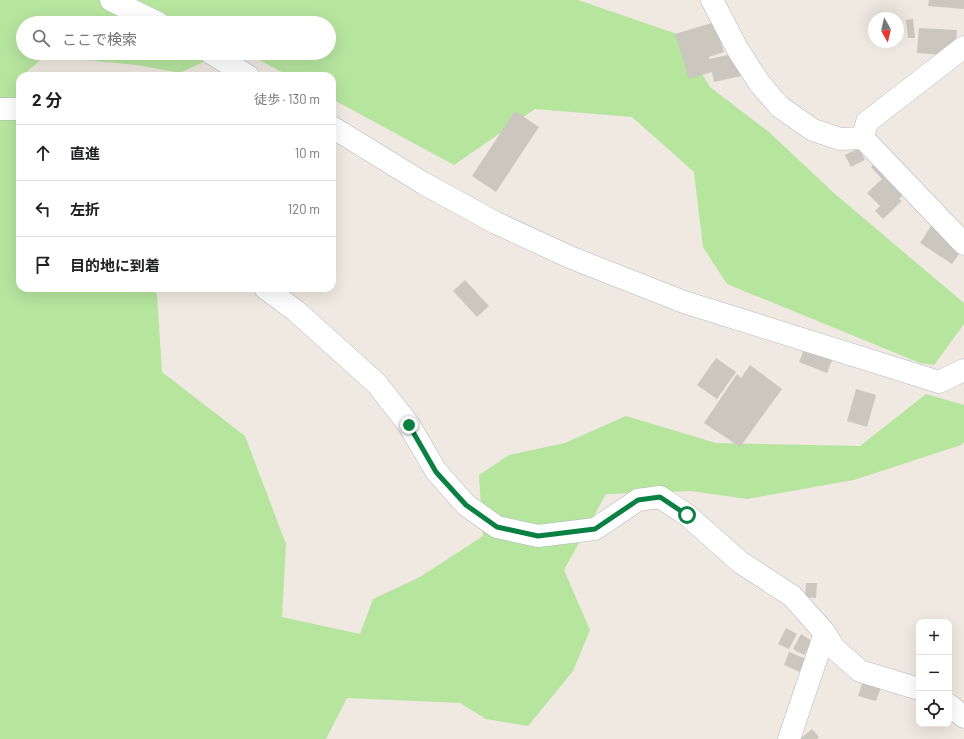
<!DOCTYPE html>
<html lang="ja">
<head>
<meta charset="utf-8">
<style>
  body { margin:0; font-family:Barlow,"Noto Sans JP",sans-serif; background:#f2f2f2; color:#202124 }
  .controls { position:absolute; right:12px; bottom:12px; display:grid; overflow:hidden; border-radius:8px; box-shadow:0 4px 16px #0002 }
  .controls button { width:36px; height:36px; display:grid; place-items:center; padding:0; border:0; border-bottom:1px solid #e0e0e0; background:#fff; color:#202124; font:20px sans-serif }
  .compass { position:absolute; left:868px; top:12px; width:36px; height:36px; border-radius:50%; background:#fff; box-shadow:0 4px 16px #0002; rotate:172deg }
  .stop { position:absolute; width:12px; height:12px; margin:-9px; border:3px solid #0b8043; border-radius:50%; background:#fff }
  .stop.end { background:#0b8043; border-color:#fff; box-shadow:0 1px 4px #0008 }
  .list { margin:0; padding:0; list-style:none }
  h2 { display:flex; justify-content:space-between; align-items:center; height:52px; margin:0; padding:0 16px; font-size:17px }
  h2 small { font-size:13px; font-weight:400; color:#757577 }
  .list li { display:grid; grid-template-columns:26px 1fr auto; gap:12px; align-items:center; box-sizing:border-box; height:56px; padding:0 16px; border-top:1px solid #e0e0e0 }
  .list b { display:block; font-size:15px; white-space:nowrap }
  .list em { font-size:13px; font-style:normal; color:#757577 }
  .icon { flex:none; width:22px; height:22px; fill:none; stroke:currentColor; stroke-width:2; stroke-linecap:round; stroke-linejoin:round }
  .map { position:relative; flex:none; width:964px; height:739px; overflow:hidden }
  .search { position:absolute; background:#fff; box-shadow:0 4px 16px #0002; left:16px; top:16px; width:320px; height:44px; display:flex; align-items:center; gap:10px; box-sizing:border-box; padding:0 14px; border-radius:22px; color:#757577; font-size:15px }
  .panel { position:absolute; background:#fff; box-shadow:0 4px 16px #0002; left:16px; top:72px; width:320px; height:220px; border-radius:12px }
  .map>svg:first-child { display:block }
  .green { fill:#b6e59e }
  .building { fill:#cbc7bf }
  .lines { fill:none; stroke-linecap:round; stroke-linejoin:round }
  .minor-casing { stroke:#b4b7c1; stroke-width:23 }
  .minor { stroke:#fff; stroke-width:22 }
  .route { stroke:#0b8043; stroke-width:5 }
</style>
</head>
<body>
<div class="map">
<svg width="964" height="739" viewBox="0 0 964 739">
  <rect width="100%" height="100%" fill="#efe9e1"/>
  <path class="green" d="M0,0h578l99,34 33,53 59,45 66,62 129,109v21l-30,41 -14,-2 -193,-79 -24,-37 -9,-75 -62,-55 -97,-8 -81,56 -122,-66v-23h-43l-43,-23h83v-30h-306v30h199l-42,20 -43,-8 -92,-9 -23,20h-2v212h134l3,7 5,77 83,64 41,108 -4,73 78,17 13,-35 47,-22 63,-41 -4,-61 30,-20 56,-12 61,-27 90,27 144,3 66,-52 38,11v37l-3,3 -107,35 -107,19 -56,-8 -85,3 -42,76 26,60 -17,41 -45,55 -42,-7 -26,-16 -113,-5 -21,41h-326z"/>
  <path class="building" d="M929,0h35v9l-36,-3z
    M913,19l2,19h-7l-2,-18z
    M715,22l9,30 -15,5v2l28,-6 4,23 -27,6 -2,-10 -23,7 -14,-45z
    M919,28l38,2 -2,22 -10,3 -28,-2z
    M515,111l24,16 -43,65 -24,-16z
    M859,148l6,12 -14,7 -6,-12z
    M877,161l30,30 -8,8 3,2 -19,18 -8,-8 5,-5 -13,-13 15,-14 -11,-12z
    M931,226l33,21 -12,17 -32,-21z
    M465,280l24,26 -12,11 -24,-26z
    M805,347l28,11 -6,15 -28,-11z
    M716,358l20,14 -19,27 -20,-14z
    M750,365l32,24 -42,58 -36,-24 33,-49 4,4z
    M856,389l20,6 -9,32 -20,-6z
    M806,583h11l-1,15 -11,-1z
    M786,628l11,6 -8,15 -11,-5z
    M801,634l11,7 -8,14 -11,-6z
    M789,652l17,7 -6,13 -16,-7z
    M864,678l18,6 -6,17 -18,-5z
    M812,729l7,8 -2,2h-17z"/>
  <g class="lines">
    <defs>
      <path id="minor" d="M111,0l47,23
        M712,0l26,50 22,34 20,23 33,23 27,9 23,-1 101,106
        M211,53l37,23
        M0,109h20
        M332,127l91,56 73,40 76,35 112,44 255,80 25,-12
        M863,138l4,-16 97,-75
        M265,288l31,23 81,73 32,41 27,46 30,34 31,22 41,9 57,-7 43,-29 22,-3 27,18 53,47 52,34 33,37 9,15 26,23 59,18
        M949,705l15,12
        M789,739l36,-106"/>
    </defs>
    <use href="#minor" class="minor-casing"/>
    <use href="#minor" class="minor"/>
  </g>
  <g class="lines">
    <path class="route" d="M409,425l27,47 30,33 31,22 41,9 57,-7 43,-29 22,-3 27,18"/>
  </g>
</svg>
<div class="controls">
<button>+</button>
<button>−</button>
<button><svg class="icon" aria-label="locate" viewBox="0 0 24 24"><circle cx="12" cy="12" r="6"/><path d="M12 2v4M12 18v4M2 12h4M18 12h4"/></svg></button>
</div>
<svg class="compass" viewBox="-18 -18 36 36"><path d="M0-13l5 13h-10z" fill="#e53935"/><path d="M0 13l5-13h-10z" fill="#757577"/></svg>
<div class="stop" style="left:687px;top:515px"></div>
<div class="stop end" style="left:409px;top:425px"></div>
<div class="search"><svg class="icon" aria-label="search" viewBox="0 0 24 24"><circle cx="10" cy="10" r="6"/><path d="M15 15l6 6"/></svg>ここで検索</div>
<section class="panel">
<h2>2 分<small>徒歩 · 130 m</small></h2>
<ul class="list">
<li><svg class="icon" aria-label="ahead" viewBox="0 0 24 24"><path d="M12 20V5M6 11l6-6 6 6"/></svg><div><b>直進</b></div><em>10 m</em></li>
<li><svg class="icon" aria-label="left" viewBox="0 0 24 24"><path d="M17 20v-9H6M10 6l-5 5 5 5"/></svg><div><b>左折</b></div><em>120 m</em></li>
<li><svg class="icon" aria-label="arrive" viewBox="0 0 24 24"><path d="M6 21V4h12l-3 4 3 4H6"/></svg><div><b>目的地に到着</b></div></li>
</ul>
</section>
</div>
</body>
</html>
